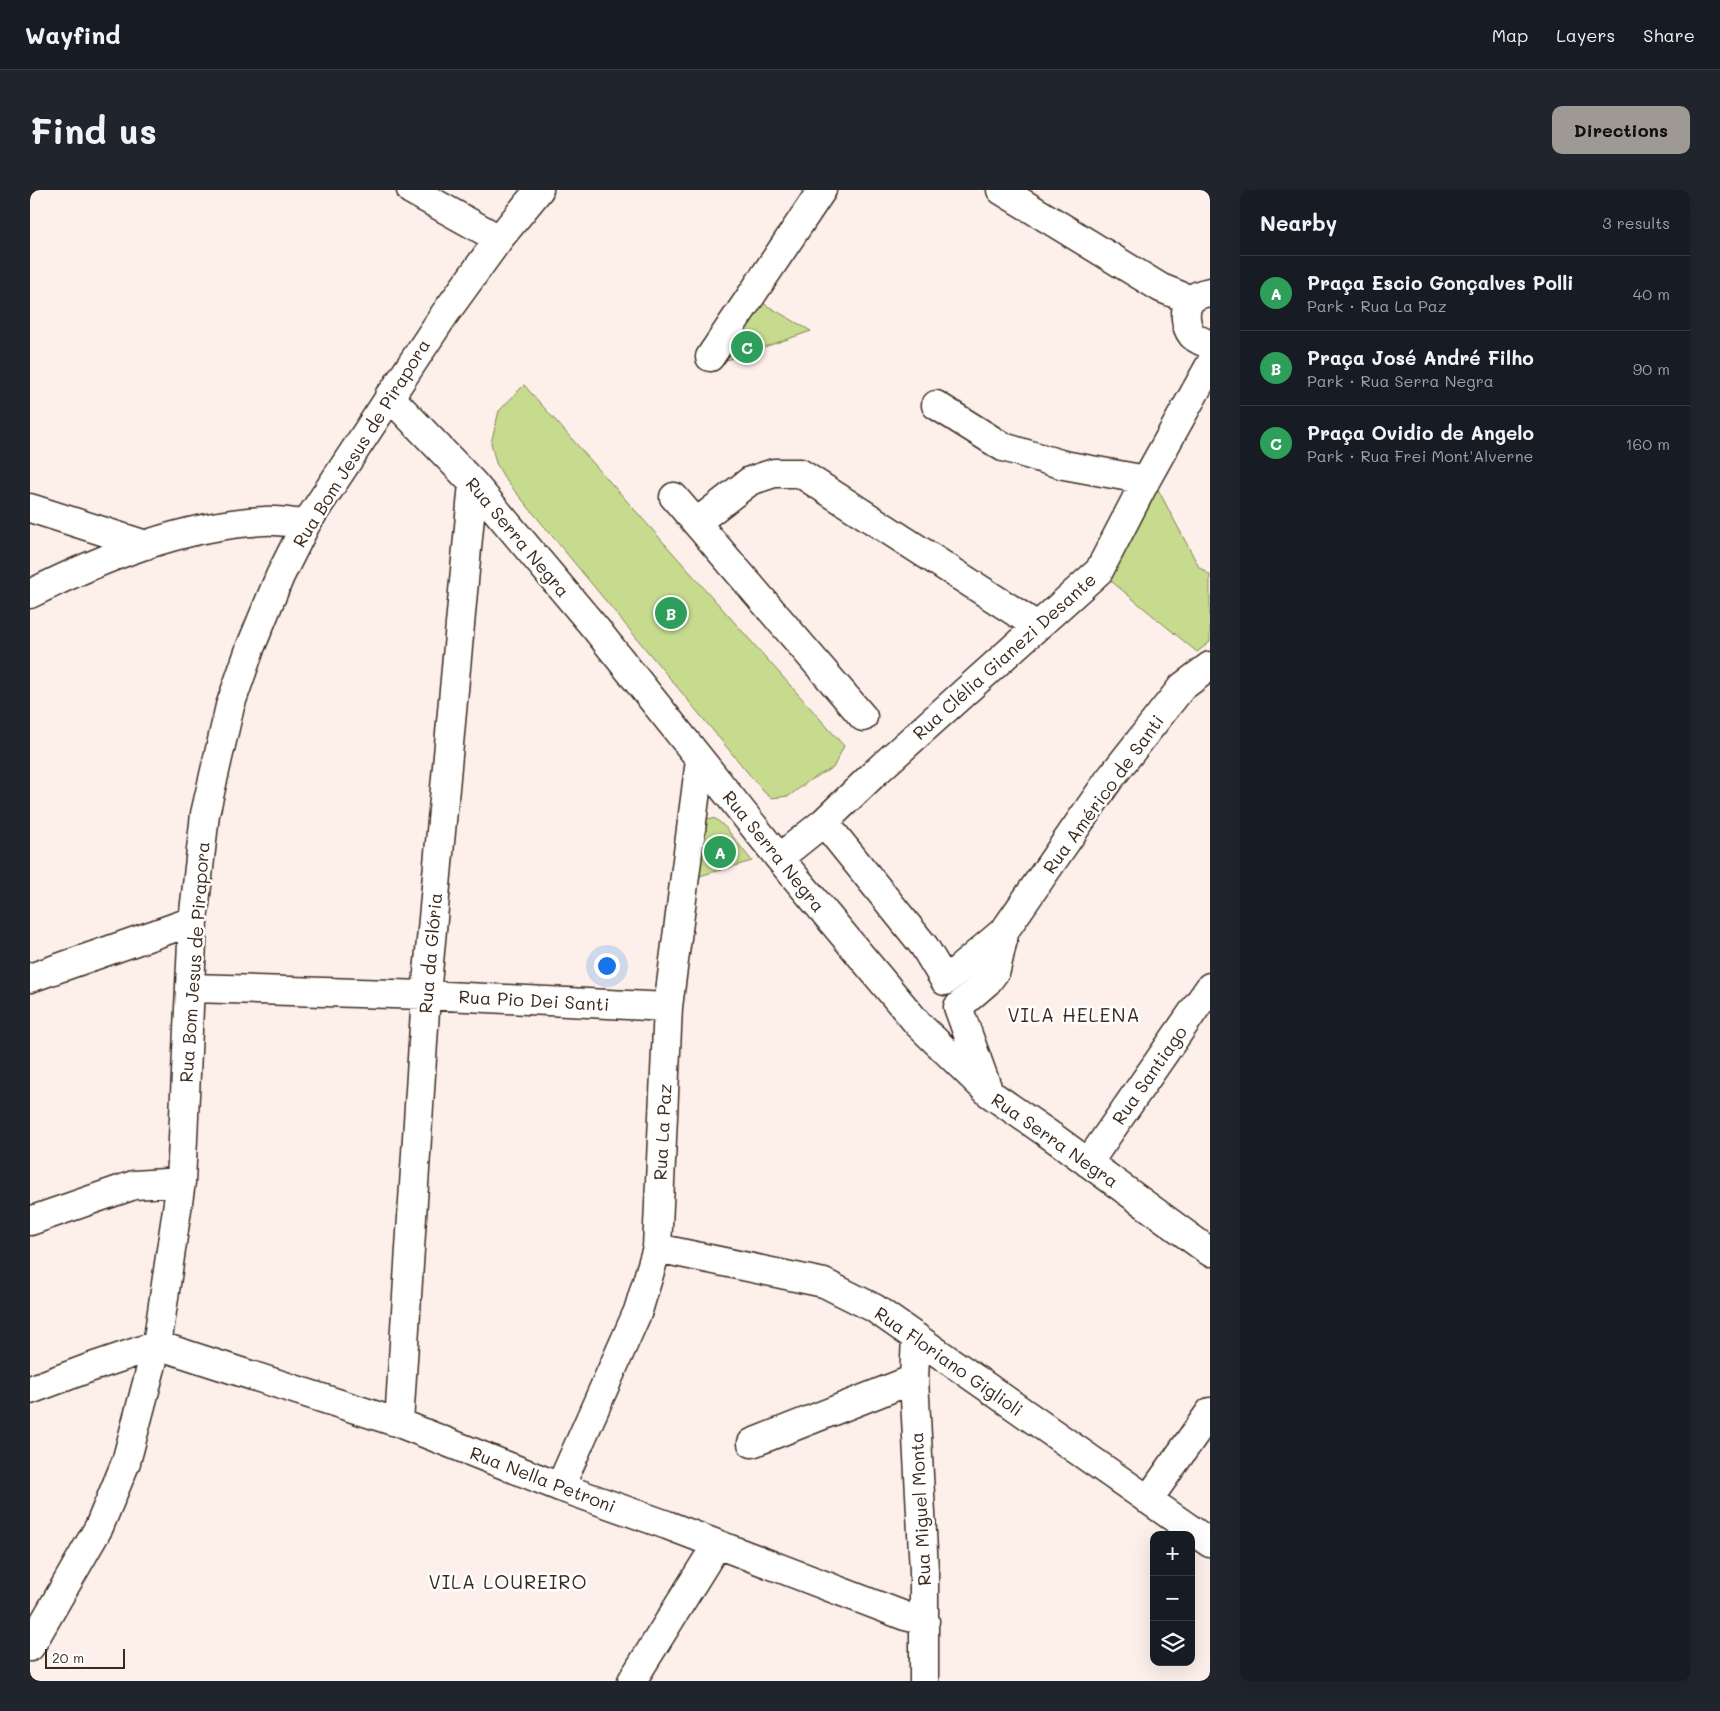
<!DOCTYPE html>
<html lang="en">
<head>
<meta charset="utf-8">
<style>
  body { margin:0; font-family:Mali,sans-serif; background:#20242c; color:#f1f3f6 }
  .controls { position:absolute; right:15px; bottom:15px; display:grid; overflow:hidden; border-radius:10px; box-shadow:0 5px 20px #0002 }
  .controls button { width:45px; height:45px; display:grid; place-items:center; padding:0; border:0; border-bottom:1px solid #363941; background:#171b24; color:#f1f3f6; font:25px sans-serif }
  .scale { position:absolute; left:15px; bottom:12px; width:80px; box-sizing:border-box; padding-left:5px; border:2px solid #3b2a1e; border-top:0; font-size:14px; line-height:18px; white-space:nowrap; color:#3b2a1e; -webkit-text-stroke:4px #fff; paint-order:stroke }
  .you { position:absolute; left:576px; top:775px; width:18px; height:18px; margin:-12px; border:4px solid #fff; border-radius:50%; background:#1a73e8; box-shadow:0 0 0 8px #1a73e833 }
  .badge { display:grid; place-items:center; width:32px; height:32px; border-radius:50%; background:#9f9995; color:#fff; font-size:16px; font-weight:700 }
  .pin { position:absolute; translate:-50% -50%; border:2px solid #fff; box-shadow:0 1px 5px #0006 }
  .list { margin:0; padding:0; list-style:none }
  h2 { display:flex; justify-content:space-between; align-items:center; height:65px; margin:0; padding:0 20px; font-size:21px }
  h2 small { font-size:16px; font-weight:400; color:#9ea1a6 }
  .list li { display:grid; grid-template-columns:32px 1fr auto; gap:15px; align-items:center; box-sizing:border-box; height:75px; padding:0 20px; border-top:1px solid #363941 }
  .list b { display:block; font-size:19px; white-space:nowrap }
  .list p { margin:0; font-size:16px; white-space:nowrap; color:#9ea1a6 }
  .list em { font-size:16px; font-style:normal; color:#9ea1a6 }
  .icon { flex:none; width:28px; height:28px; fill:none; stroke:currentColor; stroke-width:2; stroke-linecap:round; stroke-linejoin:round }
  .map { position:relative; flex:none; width:1180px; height:1491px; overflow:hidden; border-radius:10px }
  header { display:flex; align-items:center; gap:30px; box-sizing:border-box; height:70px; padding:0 25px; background:#171b24; border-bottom:1px solid #363941 }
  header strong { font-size:24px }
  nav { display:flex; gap:28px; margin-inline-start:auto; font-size:18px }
  .intro { display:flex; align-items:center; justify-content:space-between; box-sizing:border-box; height:120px; padding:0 30px }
  h1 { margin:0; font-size:35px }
  .button { padding:12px 22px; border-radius:10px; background:#9f9995; color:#111; font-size:18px; font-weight:700 }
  main { display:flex; gap:30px; padding:0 30px }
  aside { flex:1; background:#171b24; border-radius:10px; box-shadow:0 5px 20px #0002 }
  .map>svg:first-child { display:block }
  .green { fill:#c7db8f; stroke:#818256 }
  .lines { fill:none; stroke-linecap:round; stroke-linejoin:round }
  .minor-casing { stroke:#3b2a1e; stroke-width:31 }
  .minor { stroke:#fff; stroke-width:28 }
  .labels { text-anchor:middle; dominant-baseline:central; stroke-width:5; stroke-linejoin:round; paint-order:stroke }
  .street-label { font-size:18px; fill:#3b2a1e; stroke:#fff }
  .neighbourhood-label { font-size:19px; letter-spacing:1px; fill:#3b2a1e; stroke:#fff }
</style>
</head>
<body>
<header>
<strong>Wayfind</strong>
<nav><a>Map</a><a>Layers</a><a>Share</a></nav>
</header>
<div class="intro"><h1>Find us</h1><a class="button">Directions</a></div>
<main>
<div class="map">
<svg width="1180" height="1491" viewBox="0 0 1180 1491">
  <rect width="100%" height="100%" fill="#fdf0eb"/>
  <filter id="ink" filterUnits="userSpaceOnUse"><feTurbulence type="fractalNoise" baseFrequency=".02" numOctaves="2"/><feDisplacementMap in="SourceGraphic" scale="10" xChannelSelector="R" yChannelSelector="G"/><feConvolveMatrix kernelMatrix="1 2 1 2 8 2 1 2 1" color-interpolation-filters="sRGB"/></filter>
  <g filter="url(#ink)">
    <path class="green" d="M729,111l52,30 -93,32z
      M494,195l320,361 -11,22 -23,12 -21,16 -18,2 -8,-7 -258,-312 -9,-16 -5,-20 8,-32z
      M1123,290l46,87 11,8v67l-13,10 -92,-76z
      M676,628l10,1 10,9 26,33 -63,18z"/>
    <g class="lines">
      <defs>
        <path id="minor" d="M381,0l88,49
          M971,0l160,98 30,12
          M1180,102c-6,1 -14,3 -19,8 -8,9 -6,26 1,35 5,5 12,7 18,10
          M680,167l112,-167
          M359,206l84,87 123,146 183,229 139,166 71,69 68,47 153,112
          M906,215l67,42 61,18 82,15
          M644,307l189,220
          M0,318l116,37
          M667,332l53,-41 24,-8h26l237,153
          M0,404c72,-36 152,-69 234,-73 14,-1 28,2 42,3
          M794,632l100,124 21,35 60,-51 103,-149 74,-94 28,-21
          M749,668l45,-36 53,-51 222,-200 47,-91 64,-115
          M0,788l163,-57
          M161,798l235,7 242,12
          M957,897l-29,-80 29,-25 9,-12 9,-40
          M1058,973l122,-176
          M0,1031l104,-36 47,-3
          M627,1058l167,35 50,25 336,235
          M886,1147l-2,42 10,192v110
          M0,1200l59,-22 68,-23 242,78 161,64 107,38 238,91 20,5
          M369,1233l27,-428 47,-512
          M722,1253l162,-64
          M530,1297l78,-176 19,-63 11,-241 32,-247
          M1118,1310l62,-88
          M0,1457l69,-120 27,-65 31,-117 24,-163 12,-261 12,-107 25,-108 21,-60 29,-70 26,-52 138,-209 55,-76 40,-49
          M602,1491l85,-137"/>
      </defs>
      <use href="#minor" class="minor-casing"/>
      <use href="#minor" class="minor"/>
    </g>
  </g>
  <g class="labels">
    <g class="street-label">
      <text transform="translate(331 253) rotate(-58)">Rua Bom Jesus de Pirapora</text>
      <text transform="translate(488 347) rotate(50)">Rua Serra Negra</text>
      <text transform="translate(974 466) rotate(-42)">Rua Clélia Gianezi Desante</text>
      <text transform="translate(1073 604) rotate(-54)">Rua Américo de Santi</text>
      <text transform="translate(744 661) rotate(51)">Rua Serra Negra</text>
      <text transform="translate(400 763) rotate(-85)">Rua da Glória</text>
      <text transform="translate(164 772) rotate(-86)">Rua Bom Jesus de Pirapora</text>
      <text transform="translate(504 810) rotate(3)">Rua Pio Dei Santi</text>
      <text transform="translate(1119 885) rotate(-55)">Rua Santiago</text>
      <text transform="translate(632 942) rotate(-87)">Rua La Paz</text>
      <text transform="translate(1025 950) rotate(35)">Rua Serra Negra</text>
      <text transform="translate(919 1171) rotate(35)">Rua Floriano Giglioli</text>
      <text transform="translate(513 1289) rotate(21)">Rua Nella Petroni</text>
      <text transform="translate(890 1319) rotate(-93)">Rua Miguel Monta</text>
    </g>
    <g class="neighbourhood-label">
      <text x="1044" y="824">VILA HELENA</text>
      <text x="478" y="1391">VILA LOUREIRO</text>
    </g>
  </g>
</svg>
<div class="controls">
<button>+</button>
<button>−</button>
<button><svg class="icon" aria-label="layers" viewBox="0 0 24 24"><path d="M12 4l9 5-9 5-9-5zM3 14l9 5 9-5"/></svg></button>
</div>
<div class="scale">20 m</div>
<div class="you"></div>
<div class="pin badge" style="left:690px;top:662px;background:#2e9e5b">A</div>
<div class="pin badge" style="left:641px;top:423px;background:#2e9e5b">B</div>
<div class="pin badge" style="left:717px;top:157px;background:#2e9e5b">C</div>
</div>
<aside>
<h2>Nearby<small>3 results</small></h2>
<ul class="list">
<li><span class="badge" style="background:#2e9e5b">A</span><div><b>Praça Escio Gonçalves Polli</b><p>Park · Rua La Paz</p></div><em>40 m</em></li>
<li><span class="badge" style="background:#2e9e5b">B</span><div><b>Praça José André Filho</b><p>Park · Rua Serra Negra</p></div><em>90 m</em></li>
<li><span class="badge" style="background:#2e9e5b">C</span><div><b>Praça Ovidio de Angelo</b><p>Park · Rua Frei Mont'Alverne</p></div><em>160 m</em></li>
</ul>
</aside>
</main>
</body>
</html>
